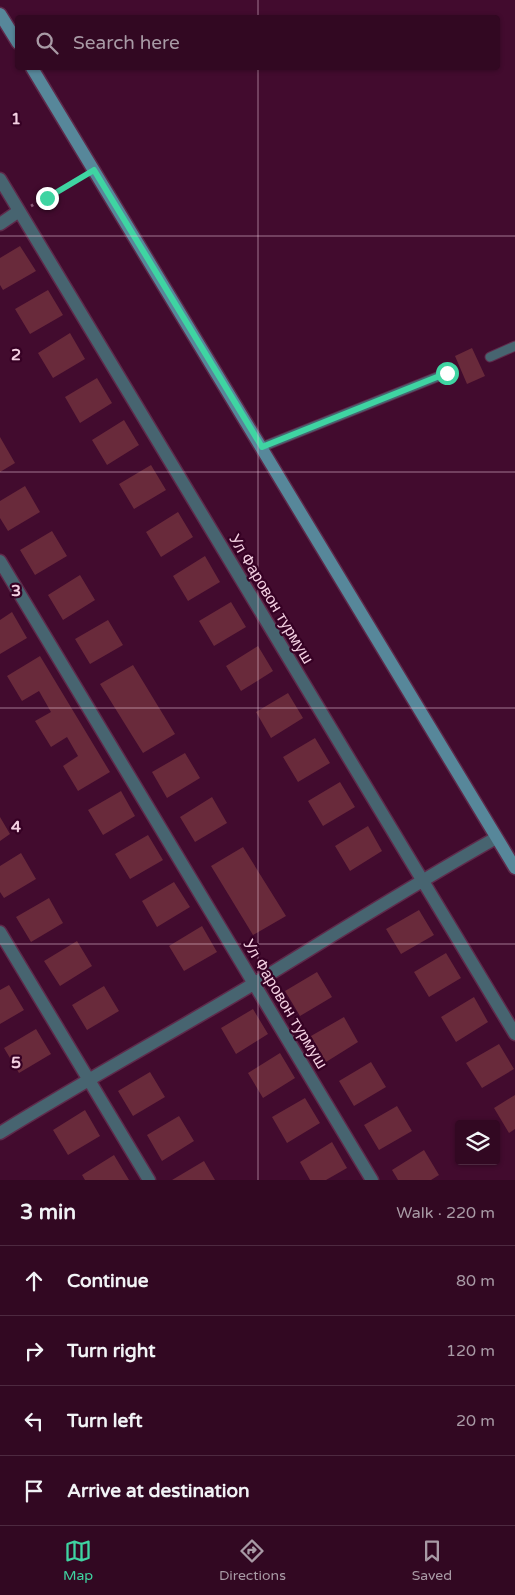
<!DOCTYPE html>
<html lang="en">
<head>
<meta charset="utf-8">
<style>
  body { margin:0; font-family:"Varela Round",sans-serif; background:#3d162f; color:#f1f3f6 }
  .controls { position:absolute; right:15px; bottom:15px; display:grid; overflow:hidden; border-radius:5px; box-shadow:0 1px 4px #0004 }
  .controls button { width:45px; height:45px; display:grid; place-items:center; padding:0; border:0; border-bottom:1px solid #4d2940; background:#320822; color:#f1f3f6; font:25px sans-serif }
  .stop { position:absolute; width:15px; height:15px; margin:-11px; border:4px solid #3fd4a2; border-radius:50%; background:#fff }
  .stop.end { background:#3fd4a2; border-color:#fff; box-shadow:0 1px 5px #0008 }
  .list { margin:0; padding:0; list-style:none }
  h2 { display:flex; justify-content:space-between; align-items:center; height:65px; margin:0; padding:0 20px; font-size:21px }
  h2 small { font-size:16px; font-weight:400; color:#a89aa5 }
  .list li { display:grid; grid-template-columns:32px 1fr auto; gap:15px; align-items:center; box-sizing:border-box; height:70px; padding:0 20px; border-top:1px solid #4d2940 }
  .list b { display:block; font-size:19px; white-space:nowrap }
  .list em { font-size:16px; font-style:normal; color:#a89aa5 }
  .icon { flex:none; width:28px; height:28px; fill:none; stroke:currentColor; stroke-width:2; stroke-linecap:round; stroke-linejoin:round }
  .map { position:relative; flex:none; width:515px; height:1180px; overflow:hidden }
  .search { position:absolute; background:#320822; box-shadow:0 1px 4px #0004; left:15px; right:15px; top:15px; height:55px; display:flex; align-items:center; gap:12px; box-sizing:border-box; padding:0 18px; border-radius:5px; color:#a89aa5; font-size:19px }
  .sheet { height:345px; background:#320822 }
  nav { display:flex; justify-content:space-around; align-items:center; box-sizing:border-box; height:70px; border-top:1px solid #4d2940; background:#320822; font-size:14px; color:#a89aa5 }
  nav a { display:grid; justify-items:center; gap:2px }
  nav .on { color:#3fd4a2 }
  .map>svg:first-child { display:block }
  .building { fill:#692a3b }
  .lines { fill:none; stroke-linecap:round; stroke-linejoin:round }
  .lane-casing { stroke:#5e2a4b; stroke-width:11 }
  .street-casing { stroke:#5e2a4b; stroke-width:15 }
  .secondary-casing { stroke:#5e2a4b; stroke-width:15 }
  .path { stroke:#8c5d79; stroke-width:3; stroke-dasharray:2.5 4; stroke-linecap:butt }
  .lane { stroke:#476470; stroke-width:9 }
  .street { stroke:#476470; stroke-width:12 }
  .secondary { stroke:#57879a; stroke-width:12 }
  .route { stroke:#3fd4a2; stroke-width:6 }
  .grid { fill:none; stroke:#f3cfe1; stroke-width:1; stroke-opacity:0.55 }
  .labels { text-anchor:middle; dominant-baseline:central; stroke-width:4.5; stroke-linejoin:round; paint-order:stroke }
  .street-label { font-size:16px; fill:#f3cfe1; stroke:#360124 }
  .grid-label { font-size:16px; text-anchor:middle; font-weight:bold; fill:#f3cfe1; stroke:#360124; stroke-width:4.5; stroke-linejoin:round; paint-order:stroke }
</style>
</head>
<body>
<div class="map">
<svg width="515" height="1180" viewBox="0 0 515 1180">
  <rect width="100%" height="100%" fill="#420b2e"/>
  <path class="building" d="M20,246l16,25 -33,19 -3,-5v-27z
    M48,290l15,25 -33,19 -15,-25z
    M70,333l15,26 -32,19 -15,-25z
    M472,348l13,28 -18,8 -12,-28z
    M97,378l15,25 -32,20 -15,-26z
    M124,420l15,25 -32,20 -15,-25z
    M0,437l15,26 -15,9z
    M151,465l15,25 -32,19 -15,-25z
    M25,486l15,26 -32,19 -8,-13v-17z
    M178,512l15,25 -32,20 -15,-25z
    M52,531l15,25 -32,19 -15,-25z
    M205,556l15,26 -32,19 -15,-25z
    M80,575l15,25 -32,20 -15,-25z
    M231,602l15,25 -32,19 -15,-25z
    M12,612l15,26 -27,16v-34z
    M108,620l15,25 -33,19 -15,-25z
    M258,646l15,25 -32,20 -15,-25z
    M40,656l70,116 -32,19 -15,-25 15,-10 -11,-19 -16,10 -16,-26 16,-9 -12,-21 -17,10 -15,-25z
    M133,665l42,69 -32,19 -43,-69z
    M288,693l15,25 -32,20 -15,-26z
    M315,738l15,25 -32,19 -15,-25z
    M185,753l15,25 -33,20 -15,-26z
    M340,782l15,25 -32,19 -15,-25z
    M121,791l14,25 -32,19 -15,-25z
    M212,797l15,26 -32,19 -15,-25z
    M0,817l10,17 -10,7z
    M368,826l14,25 -32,20 -15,-25z
    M148,835l15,25 -33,19 -15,-25z
    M243,847l43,69 -33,19 -42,-69z
    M21,853l15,26 -32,19 -4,-6v-26z
    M174,882l16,25 -33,20 -15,-26z
    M49,898l14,25 -32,19 -15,-25z
    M419,910l15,25 -33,19 -15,-25z
    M202,926l15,26 -33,19 -15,-25z
    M77,941l15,25 -32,20 -16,-25z
    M446,953l15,25 -32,19 -15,-25z
    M317,972l15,25 -32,19 -15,-25z
    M9,985l15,25 -24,14v-34z
    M104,986l15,25 -32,19 -15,-25z
    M474,997l14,25 -32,20 -15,-25z
    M253,1009l15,25 -32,20 -15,-26z
    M344,1017l14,25 -32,20 -15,-26z
    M36,1029l15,25 -32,19 -15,-25z
    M499,1044l15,25 -32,19 -16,-25z
    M280,1053l15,25 -32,20 -15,-25z
    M371,1062l15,25 -32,19 -15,-25z
    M150,1072l15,25 -32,19 -15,-25z
    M515,1095v34l-6,4 -15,-25z
    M305,1098l15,25 -33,20 -15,-26z
    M397,1106l15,25 -33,19 -15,-25z
    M85,1110l15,26 -32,19 -15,-25z
    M179,1116l15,25 -32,20 -15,-26z
    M332,1142l15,26 -21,12h-16l-10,-18z
    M424,1150l15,25 -8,5h-33l-6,-10z
    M114,1155l15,25h-44l-3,-5z
    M204,1161l11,19h-43z"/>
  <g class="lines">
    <defs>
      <path id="lane" d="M490,357l25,-11
        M262,447l185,-74"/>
      <path id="street" d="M0,179l515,855
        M0,224l19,-13
        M0,561l372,619
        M0,932l149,248
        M0,1133c84,-52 170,-99 255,-150 80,-49 159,-99 241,-145"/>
      <path id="secondary" d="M0,14l18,29
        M32,68l483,800"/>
    </defs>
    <use href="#lane" class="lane-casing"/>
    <use href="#street" class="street-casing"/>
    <use href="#secondary" class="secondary-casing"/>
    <path class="path" d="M31,206l51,-29"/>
    <use href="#lane" class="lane"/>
    <use href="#street" class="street"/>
    <use href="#secondary" class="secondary"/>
  </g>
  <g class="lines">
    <path class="route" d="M47,198l47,-28 168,277 185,-74"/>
  </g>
  <path class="grid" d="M258,0v18M258,68v1112M0,236h515M0,472h515M0,708h515M0,944h515"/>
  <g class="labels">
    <g class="street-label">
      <text transform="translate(271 599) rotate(59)">Ул Фаровон турмуш</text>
      <text transform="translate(285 1004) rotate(59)">Ул Фаровон турмуш</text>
    </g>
  </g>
  <g class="grid-label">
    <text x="16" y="124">1</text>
    <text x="16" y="360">2</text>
    <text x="16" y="596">3</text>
    <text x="16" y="832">4</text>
    <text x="16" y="1068">5</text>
  </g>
</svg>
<div class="controls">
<button><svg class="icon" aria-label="layers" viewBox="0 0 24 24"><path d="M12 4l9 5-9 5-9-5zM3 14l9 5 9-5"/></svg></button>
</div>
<div class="stop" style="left:447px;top:373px"></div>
<div class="stop end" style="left:47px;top:198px"></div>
<div class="search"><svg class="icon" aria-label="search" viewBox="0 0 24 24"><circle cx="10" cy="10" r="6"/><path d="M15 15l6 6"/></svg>Search here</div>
</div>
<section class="sheet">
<h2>3 min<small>Walk · 220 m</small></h2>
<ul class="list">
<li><svg class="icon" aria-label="ahead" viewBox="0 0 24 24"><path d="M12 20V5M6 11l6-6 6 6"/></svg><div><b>Continue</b></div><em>80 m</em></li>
<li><svg class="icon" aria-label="right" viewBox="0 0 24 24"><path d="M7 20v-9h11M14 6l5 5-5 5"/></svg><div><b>Turn right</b></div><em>120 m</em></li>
<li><svg class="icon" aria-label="left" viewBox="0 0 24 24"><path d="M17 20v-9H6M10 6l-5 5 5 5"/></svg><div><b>Turn left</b></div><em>20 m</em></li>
<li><svg class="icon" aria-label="arrive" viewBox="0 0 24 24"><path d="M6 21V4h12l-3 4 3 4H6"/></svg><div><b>Arrive at destination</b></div></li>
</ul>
</section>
<nav>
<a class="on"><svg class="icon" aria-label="map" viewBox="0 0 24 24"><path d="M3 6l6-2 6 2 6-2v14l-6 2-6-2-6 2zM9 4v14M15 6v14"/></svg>Map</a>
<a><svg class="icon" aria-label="directions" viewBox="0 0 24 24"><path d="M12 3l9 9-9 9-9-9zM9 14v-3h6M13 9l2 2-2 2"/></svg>Directions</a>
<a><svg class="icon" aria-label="saved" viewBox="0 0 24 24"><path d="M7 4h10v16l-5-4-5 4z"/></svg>Saved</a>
</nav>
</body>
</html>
